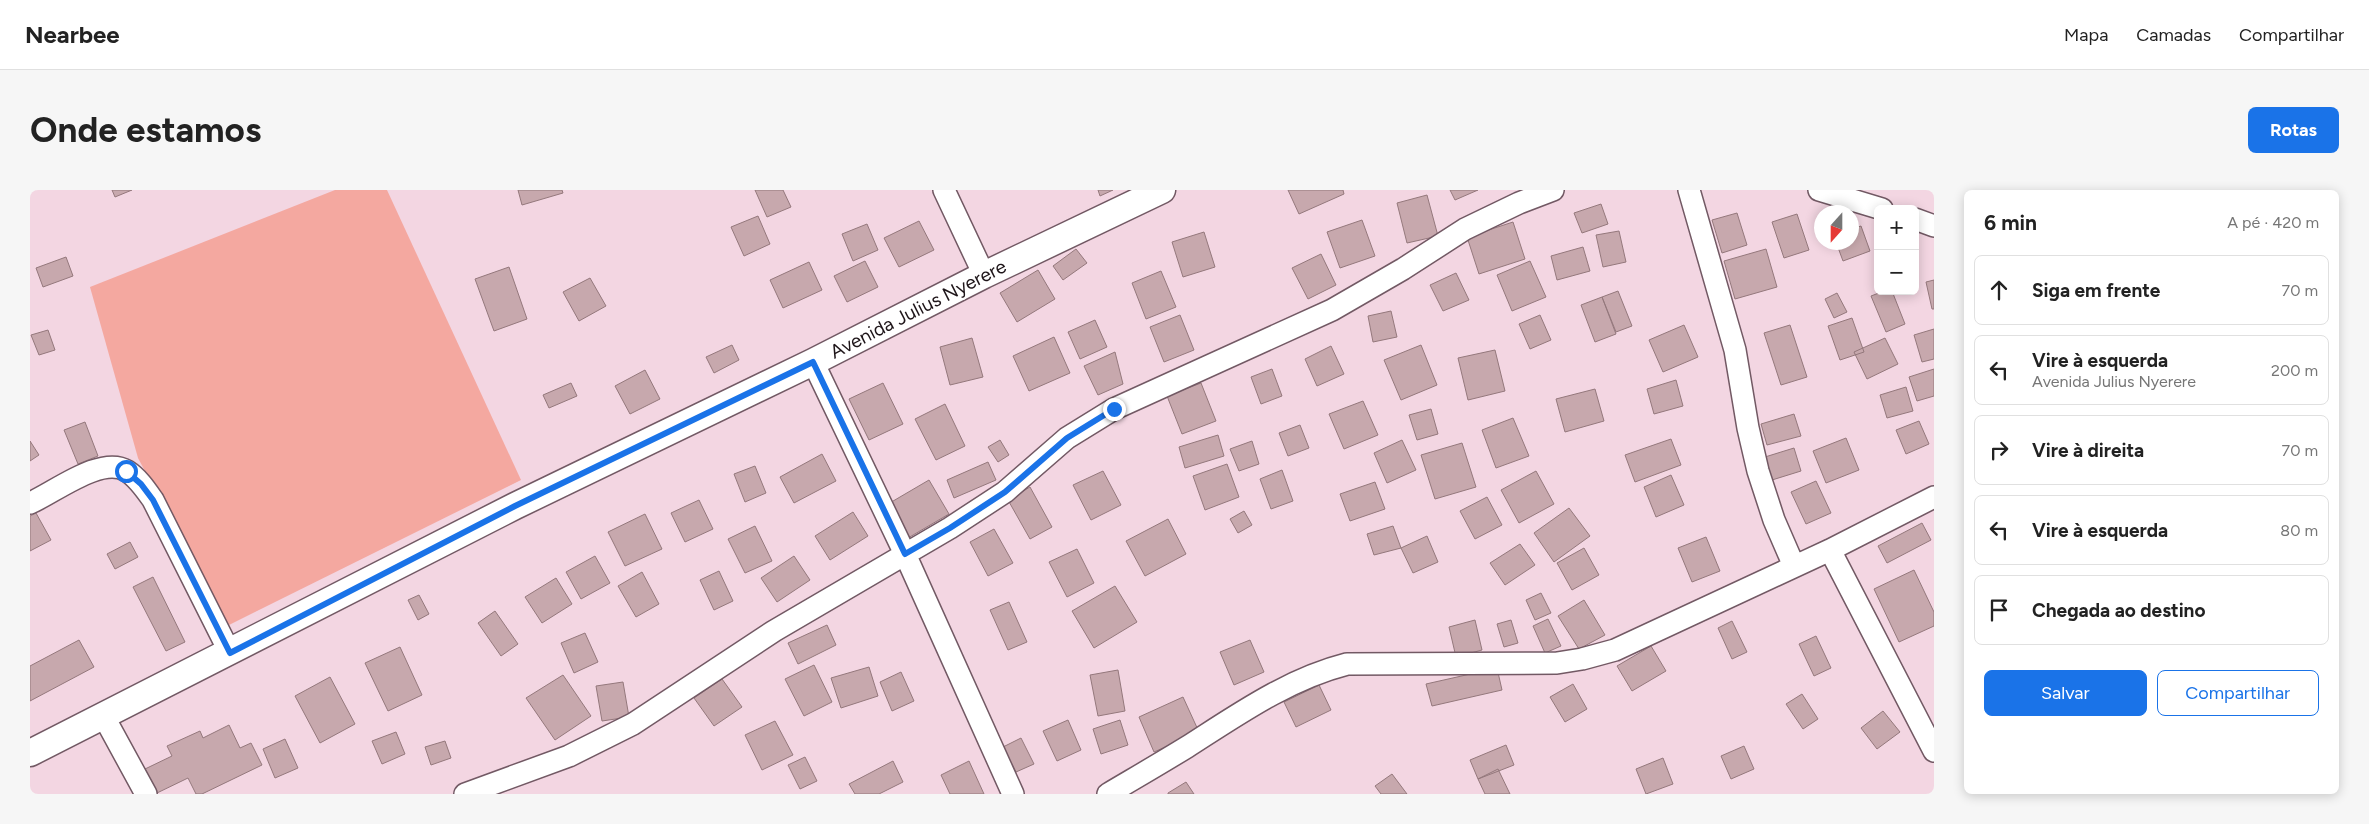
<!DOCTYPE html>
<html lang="pt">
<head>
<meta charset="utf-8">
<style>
  body { margin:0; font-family:Figtree,sans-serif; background:#f6f6f6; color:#222 }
  .controls { position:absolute; right:15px; top:15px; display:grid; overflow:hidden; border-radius:8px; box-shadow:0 2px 12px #0003 }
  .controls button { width:45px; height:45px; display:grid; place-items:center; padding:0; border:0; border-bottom:1px solid #e0e0e0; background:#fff; color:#222; font:25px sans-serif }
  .compass { position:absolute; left:1784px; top:15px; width:45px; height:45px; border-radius:50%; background:#fff; box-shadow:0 2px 12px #0003; rotate:201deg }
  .stop { position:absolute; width:15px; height:15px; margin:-11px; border:4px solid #1a73e8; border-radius:50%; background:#fff }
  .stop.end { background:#1a73e8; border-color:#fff; box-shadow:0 1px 5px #0008 }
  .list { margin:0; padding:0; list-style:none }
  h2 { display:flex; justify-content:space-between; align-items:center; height:65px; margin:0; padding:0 20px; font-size:21px }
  h2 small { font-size:16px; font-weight:400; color:#767676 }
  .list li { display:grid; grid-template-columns:32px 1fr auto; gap:15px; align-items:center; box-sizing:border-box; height:70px; margin:0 10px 10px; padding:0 10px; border:1px solid #e0e0e0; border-radius:8px }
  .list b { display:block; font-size:19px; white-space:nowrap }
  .list p { margin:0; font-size:16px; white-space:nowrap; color:#767676 }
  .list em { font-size:16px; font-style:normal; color:#767676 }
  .actions { display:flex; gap:10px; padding:15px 20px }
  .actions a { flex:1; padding:11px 0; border:1px solid #1a73e8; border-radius:8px; text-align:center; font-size:18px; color:#1a73e8 }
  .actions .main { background:#1a73e8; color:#fff }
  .icon { flex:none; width:28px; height:28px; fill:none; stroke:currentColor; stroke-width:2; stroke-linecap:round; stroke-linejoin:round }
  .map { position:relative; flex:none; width:1904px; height:604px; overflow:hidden; border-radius:8px }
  header { display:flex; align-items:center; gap:30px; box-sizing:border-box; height:70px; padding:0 25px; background:#fff; border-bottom:1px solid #e0e0e0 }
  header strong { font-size:24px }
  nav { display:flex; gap:28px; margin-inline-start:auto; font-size:18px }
  .intro { display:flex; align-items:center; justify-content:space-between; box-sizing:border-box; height:120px; padding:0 30px }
  h1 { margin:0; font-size:35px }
  .button { padding:12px 22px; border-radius:8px; background:#1a73e8; color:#fff; font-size:18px; font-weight:700 }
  main { display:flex; gap:30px; padding:0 30px }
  aside { flex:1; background:#fff; border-radius:8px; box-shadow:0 2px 12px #0003 }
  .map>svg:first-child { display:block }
  .green { fill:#f4a8a0 }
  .building { fill:#c7a8ad; stroke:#94787c }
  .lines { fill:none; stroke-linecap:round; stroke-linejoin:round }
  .minor-casing { stroke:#725964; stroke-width:24 }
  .tertiary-casing { stroke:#725964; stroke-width:29 }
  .minor { stroke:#fff; stroke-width:21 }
  .tertiary { stroke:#fff; stroke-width:26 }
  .route { stroke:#1a73e8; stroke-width:6 }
  .labels { text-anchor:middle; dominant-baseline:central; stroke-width:4; stroke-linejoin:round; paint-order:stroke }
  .street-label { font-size:19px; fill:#1e1519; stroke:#fff }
</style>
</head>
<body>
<header>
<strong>Nearbee</strong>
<nav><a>Mapa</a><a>Camadas</a><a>Compartilhar</a></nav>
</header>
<div class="intro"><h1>Onde estamos</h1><a class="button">Rotas</a></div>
<main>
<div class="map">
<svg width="1904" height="604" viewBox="0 0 1904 604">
  <rect width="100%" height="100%" fill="#f3d6e2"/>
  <path class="green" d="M305,0h52l134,290 -294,146 -89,-168 -48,-171z"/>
  <path class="building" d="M82,0h20l-17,7z
    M488,0h44l1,3 -41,12z
    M725,0h28l8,17 -24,10z
    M1068,0h15l-13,6z
    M1258,0h55l1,4 -45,20z
    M1420,0h28l-23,10z
    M1397,5l11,41 -31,7 -10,-40z
    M1571,14l7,20 -26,9 -8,-20z
    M1707,23l10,32 -25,8 -10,-33z
    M1767,24l12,36 -25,8 -12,-36z
    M728,26l12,28 -26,12 -13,-29z
    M1332,30l13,36 -35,12 -13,-36z
    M889,31l15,29 -35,17 -15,-29z
    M1483,32l12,37 -46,15 -12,-37z
    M837,34l11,26 -25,11 -11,-27z
    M1831,36l9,25 -27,10 -7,-19h16v-13z
    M1589,41l7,31 -23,5 -7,-32z
    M1174,42l11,35 -32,10 -11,-35z
    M1553,57l7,24 -33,9 -6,-24z
    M1046,59l11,14 -24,17 -10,-14z
    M1736,59l11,38 -42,12 -11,-38z
    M1291,64l15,31 -28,14 -16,-31z
    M36,67l7,19 -30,11 -7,-19z
    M835,71l13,26 -31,15 -13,-26z
    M1500,71l16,36 -34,14 -15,-36z
    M779,72l13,28 -39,18 -13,-28z
    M479,77l18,52 -33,12 -19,-52z
    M1008,80l17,29 -38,23 -17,-29z
    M1131,81l15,36 -30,12 -14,-36z
    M1426,83l13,27 -26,11 -13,-26z
    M560,88l16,28 -27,15 -16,-29z
    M1904,90v29h-2l-6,-27z
    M1588,101l14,35 -16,6 -14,-35z
    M1854,101h8l13,33 -19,8 -15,-36z
    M1807,103l10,19 -13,6 -9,-19z
    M1572,107l14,37 -21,8 -14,-37z
    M1361,121l6,26 -24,5 -5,-26z
    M1150,125l14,35 -30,12 -14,-35z
    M1510,125l11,25 -21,9 -11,-25z
    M1822,128l12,34 -24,8 -12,-34z
    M1065,130l12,27 -27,12 -12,-27z
    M1654,135l14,32 -35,15 -14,-32z
    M1760,135l17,52 -26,8 -17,-52z
    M1904,139v30l-12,3 -8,-27z
    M18,140l7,20 -16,5 -8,-20z
    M1024,147l16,36 -41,18 -16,-35z
    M942,148l11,39 -33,8 -10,-38z
    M1855,148l13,26 -31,15 -13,-27z
    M702,155l7,15 -25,13 -8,-16z
    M1391,155l16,40 -36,15 -17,-40z
    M1301,156l13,28 -27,12 -12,-27z
    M1465,160l10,41 -37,9 -10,-42z
    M1085,162l8,32 -25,11 -14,-29z
    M1242,179l10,27 -21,8 -10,-27z
    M1904,179v27l-17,5 -8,-24z
    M615,180l15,29 -30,15 -15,-28z
    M1646,190l7,26 -29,8 -7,-25z
    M541,193l6,13 -28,12 -6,-13z
    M853,193l20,41 -34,16 -20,-41z
    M1171,193l15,38 -34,13 -15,-38z
    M1876,197l7,24 -26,7 -7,-23z
    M1565,199l9,32 -39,11 -9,-33z
    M1333,211l15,34 -34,14 -15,-35z
    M915,214l20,42 -29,14 -21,-41z
    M1401,219l7,25 -21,6 -8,-25z
    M1764,224l7,22 -34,9 -6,-21z
    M1483,228l16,38 -33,12 -14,-38z
    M1889,231l10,23 -23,10 -10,-24z
    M55,232l13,34 -20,8 -14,-34z
    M1270,235l9,23 -21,8 -9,-23z
    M1188,245l6,21 -39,12 -6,-21z
    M1816,248l13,32 -33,13 -13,-32z
    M1641,249l10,26 -46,17 -10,-27z
    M970,250l9,15 -11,7 -10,-15z
    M1372,250l14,30 -29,13 -13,-30z
    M0,251l9,14 -9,6z
    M1222,251l7,23 -20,7 -9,-22z
    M1432,253l14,44 -41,12 -14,-44z
    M1764,258l7,23 -29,9 -7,-23z
    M792,264l14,27 -42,22 -14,-26z
    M958,272l8,18 -42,18 -7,-18z
    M1197,274l12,33 -34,13 -12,-34z
    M725,276l11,27 -21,9 -11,-28z
    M1252,280l11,31 -22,8 -11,-30z
    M1073,281l18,34 -30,15 -18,-35z
    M1506,281l18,33 -35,19 -18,-33z
    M1641,285l13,30 -28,12 -12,-30z
    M899,290l20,34 -41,24 -20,-34z
    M1786,291l15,32 -25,11 -15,-32z
    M1345,292l10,27 -35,12 -10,-27z
    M1000,297l22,40 -22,12 -22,-39z
    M1457,307l15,28 -27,14 -15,-28z
    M669,310l14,29 -28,13 -14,-29z
    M1539,318l21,28 -36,26 -20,-29z
    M1214,321l8,14 -14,8 -8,-14z
    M823,322l15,24 -38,24 -15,-24z
    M6,323l15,27 -21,11v-35z
    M615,324l17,35 -37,17 -17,-34z
    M1138,329l18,35 -41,22 -19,-35z
    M1892,333l9,17 -44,23 -9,-17z
    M725,336l17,35 -27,12 -17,-34z
    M1363,336l8,22 -27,7 -7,-21z
    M964,339l19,34 -25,13 -18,-34z
    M1397,346l11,26 -25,11 -12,-25z
    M1676,347l14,34 -28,11 -14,-34z
    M100,352l8,15 -23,12 -8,-15z
    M1490,354l15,21 -30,20 -15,-22z
    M1554,358l15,27 -27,15 -15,-27z
    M1047,359l17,34 -27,14 -18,-35z
    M565,366l15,27 -29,16 -15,-27z
    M764,366l16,24 -33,22 -16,-24z
    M1884,380l20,42v14l-35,16 -25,-53z
    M689,381l14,30 -19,9 -14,-30z
    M612,382l17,32 -23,13 -18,-31z
    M123,387l32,65 -19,9 -33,-64z
    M526,388l16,26 -30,19 -17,-26z
    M1085,396l22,36 -43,26 -22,-37z
    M1511,403l10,20 -16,7 -9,-20z
    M389,405l10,19 -11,6 -10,-20z
    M1554,410l21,35 -26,14 -21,-33z
    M979,412l18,40 -19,8 -18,-40z
    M465,421l23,33 -17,12 -23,-33z
    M1518,429l13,27 -16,7 -12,-27z
    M1445,430l7,30 -26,7 -7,-30z
    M1481,430l7,23 -14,4 -7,-23z
    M1702,431l15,31 -15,7 -14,-31z
    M797,435l9,20 -38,19 -10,-21z
    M555,443l13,29 -24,11 -13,-30z
    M1786,446l15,32 -17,8 -15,-32z
    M49,450l15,27 -64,34v-35z
    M1220,450l14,32 -30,13 -14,-33z
    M1621,456l15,25 -34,20 -15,-25z
    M370,457l22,48 -34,16 -23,-48z
    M784,475l18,37 -28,14 -19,-37z
    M839,477l9,29 -37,12 -10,-30z
    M1467,478l5,22 -70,16 -6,-22z
    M1088,480l7,41 -27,5 -8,-41z
    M871,482l13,29 -22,10 -12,-29z
    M533,485l28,41 -36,24 -29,-42z
    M300,487l25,47 -35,19 -25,-47z
    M692,489l20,28 -28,19 -20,-28z
    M593,492l6,35 -27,4 -6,-35z
    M1543,494l14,25 -22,13 -15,-25z
    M1289,495l12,25 -35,17 -12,-25z
    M1772,504l16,25 -15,10 -17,-25z
    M1153,507l16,35 -45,20 -15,-35z
    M1853,521l17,21 -23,17 -16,-21z
    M1038,530l13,30 -24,11 -14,-30z
    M1090,530l8,25 -27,9 -8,-25z
    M745,531l18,34 -31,15 -17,-35z
    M199,535l11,23 11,-5 11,22 -60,29h-6l-8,-16 -31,15 -12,-24 27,-13 -5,-10 33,-15 3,7z
    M366,542l9,22 -23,10 -10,-23z
    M991,548l13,26 -18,8 -13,-25z
    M255,549l13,29 -23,10 -12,-29z
    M415,551l6,17 -20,7 -6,-18z
    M1476,555l8,20 -36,14 -8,-19z
    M1714,556l10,23 -23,10 -10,-23z
    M775,567l12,24 -17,8 -12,-24z
    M1633,568l10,26 -27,10 -10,-25z
    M863,571l10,21 -24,12h-24l-6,-10z
    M939,571l15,33h-34l-9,-19z
    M1468,579l12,25h-25l-7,-15z
    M1362,584l15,20h-26l-6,-8z
    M1156,592l8,12h-26v-1z"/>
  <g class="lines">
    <defs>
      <path id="minor" d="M914,0l40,85
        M1659,0l46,160 13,78 10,43 16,49 20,46
        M1789,0l63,19
        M1885,29l19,7
        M783,172l92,192 108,240
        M0,313c24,-10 71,-48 97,-32 11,7 19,19 26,29l77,153
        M1800,360l104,201
        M74,527l42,77
        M435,604l104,-38 64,-32 141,-93 176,-103 55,-36 62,-54 47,-29 218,-99 71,-41 62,-40 54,-26 34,-13
        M1078,604c27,-16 53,-31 79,-47 50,-32 101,-68 160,-83l210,-1 25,-4 33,-9 215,-100 104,-53"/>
      <path id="tertiary" d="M0,563l485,-247 298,-144 171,-87 178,-85"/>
    </defs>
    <use href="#minor" class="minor-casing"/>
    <use href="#tertiary" class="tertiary-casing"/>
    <use href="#minor" class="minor"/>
    <use href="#tertiary" class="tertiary"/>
  </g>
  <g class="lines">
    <path class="route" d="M96,281l15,13 12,16 77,153 285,-147 298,-144 92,192 45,-26 55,-36 62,-54 47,-29"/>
  </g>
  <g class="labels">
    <g class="street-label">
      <text transform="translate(888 119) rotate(-27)">Avenida Julius Nyerere</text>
    </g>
  </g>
</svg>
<div class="controls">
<button>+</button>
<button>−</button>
</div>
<svg class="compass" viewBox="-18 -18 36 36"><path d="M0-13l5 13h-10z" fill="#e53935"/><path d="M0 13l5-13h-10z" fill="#767676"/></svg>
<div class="stop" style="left:96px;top:281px"></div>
<div class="stop end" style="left:1084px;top:219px"></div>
</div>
<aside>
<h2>6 min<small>A pé · 420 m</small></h2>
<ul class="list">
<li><svg class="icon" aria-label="ahead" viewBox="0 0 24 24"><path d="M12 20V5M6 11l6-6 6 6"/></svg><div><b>Siga em frente</b></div><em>70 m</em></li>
<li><svg class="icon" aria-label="left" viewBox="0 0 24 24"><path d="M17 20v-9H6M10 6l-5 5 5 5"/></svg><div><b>Vire à esquerda</b><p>Avenida Julius Nyerere</p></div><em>200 m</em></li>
<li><svg class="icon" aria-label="right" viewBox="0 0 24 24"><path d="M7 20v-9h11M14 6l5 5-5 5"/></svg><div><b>Vire à direita</b></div><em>70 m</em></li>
<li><svg class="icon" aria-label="left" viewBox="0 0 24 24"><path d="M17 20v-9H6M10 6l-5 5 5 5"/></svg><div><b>Vire à esquerda</b></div><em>80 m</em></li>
<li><svg class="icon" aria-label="arrive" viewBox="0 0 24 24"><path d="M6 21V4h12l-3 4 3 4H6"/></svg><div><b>Chegada ao destino</b></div></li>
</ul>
<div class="actions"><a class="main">Salvar</a><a>Compartilhar</a></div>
</aside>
</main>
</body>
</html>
